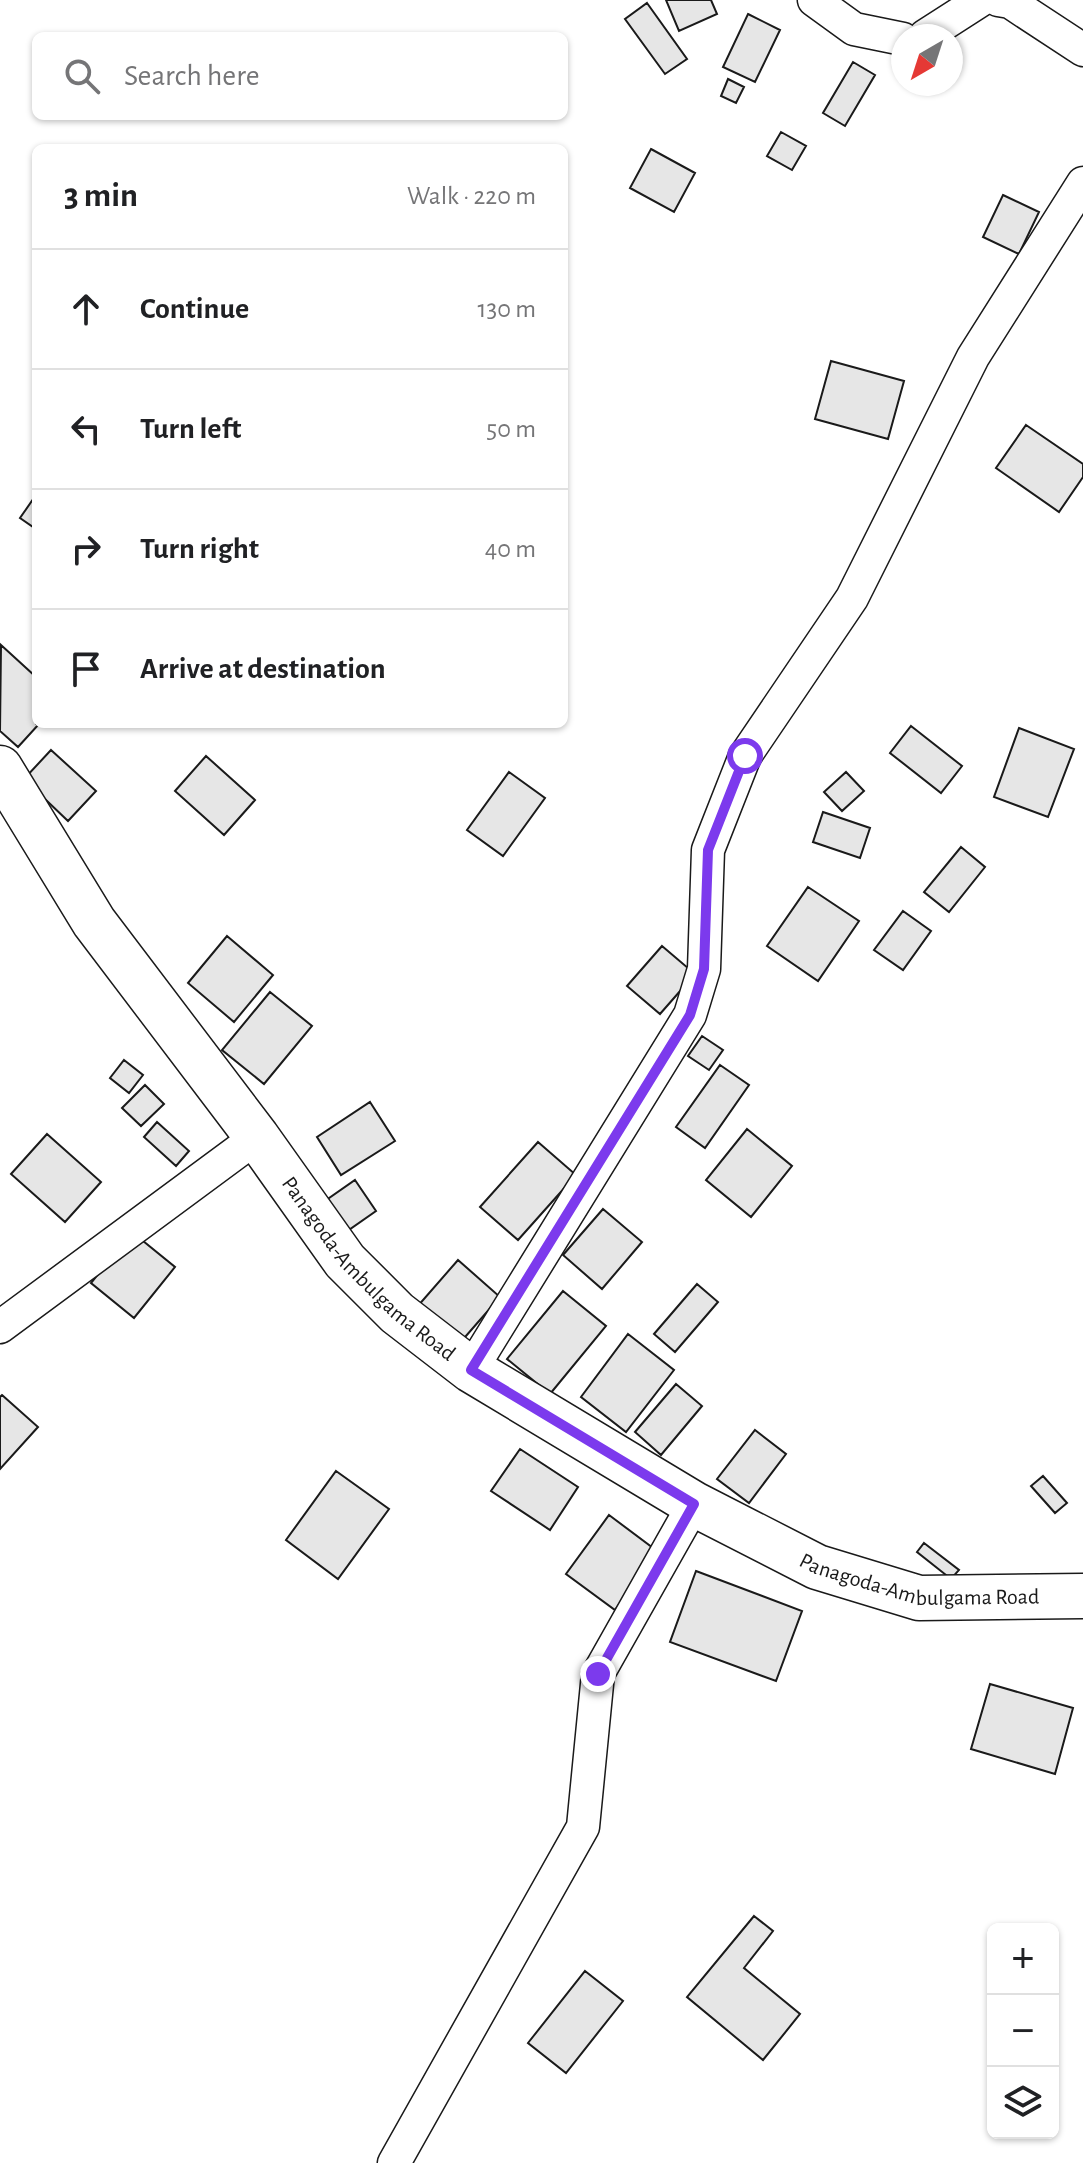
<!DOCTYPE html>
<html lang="en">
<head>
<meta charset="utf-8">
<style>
  body { margin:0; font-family:"Alegreya Sans",sans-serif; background:#f2f2f2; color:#202124 }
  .controls { position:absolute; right:24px; bottom:24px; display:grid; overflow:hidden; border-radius:12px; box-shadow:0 2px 6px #0004 }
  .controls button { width:72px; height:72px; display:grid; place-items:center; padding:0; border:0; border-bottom:2px solid #e0e0e0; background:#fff; color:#202124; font:40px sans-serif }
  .compass { position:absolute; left:891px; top:24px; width:72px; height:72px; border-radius:50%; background:#fff; box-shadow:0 2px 6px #0004; rotate:219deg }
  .stop { position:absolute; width:24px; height:24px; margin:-18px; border:6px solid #7c3aed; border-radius:50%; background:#fff }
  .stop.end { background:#7c3aed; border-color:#fff; box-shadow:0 2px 8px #0008 }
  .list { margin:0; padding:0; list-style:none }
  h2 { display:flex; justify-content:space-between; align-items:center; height:104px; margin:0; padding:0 32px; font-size:34px }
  h2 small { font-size:26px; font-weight:400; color:#757577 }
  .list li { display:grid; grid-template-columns:52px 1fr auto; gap:24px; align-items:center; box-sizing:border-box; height:120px; padding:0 32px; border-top:2px solid #e0e0e0 }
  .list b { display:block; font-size:30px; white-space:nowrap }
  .list em { font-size:26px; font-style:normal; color:#757577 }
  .icon { flex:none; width:44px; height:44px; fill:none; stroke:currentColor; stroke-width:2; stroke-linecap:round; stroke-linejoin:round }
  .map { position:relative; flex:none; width:1083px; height:2163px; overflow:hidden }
  .search { position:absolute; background:#fff; box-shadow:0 2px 6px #0004; left:32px; top:32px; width:536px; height:88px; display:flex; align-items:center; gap:20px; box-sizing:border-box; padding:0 28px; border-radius:12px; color:#757577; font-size:30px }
  .panel { position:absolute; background:#fff; box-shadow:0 2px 6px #0004; left:32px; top:144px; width:536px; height:584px; border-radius:12px }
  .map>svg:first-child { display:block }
  .building { fill:#e6e6e6; stroke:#1a1a1a; stroke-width:2 }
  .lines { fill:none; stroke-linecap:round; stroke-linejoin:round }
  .street-casing { stroke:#1a1a1a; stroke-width:35 }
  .primary-casing { stroke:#1a1a1a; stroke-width:47 }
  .street { stroke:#fff; stroke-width:32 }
  .primary { stroke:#fff; stroke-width:44 }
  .route { stroke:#7c3aed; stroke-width:10 }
  .labels { text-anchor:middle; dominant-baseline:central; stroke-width:6; stroke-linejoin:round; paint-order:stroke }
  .street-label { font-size:22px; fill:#1a1a1a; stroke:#fff }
</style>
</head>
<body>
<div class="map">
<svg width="1083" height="2163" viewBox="0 0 1083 2163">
  <rect width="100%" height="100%" fill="#fff"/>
  <path class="building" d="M666,0h45l6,14 -38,17z
    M647,3l40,56 -22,15 -40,-55z
    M748,14l32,16 -25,52 -32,-15z
    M853,62l22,13 -30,51 -22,-13z
    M728,79l16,8 -8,16 -15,-7z
    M781,132l25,14 -14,24 -25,-14z
    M651,149l44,24 -21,39 -44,-24z
    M1003,195l36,17 -20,42 -36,-17z
    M831,361l73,20 -16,58 -73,-20z
    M1026,425l57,39v13l-24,35 -63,-44z
    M36,495v34l-16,-11z
    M1,645l35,32v47h3l-21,23 -18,-16z
    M911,726l51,40 -21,27 -51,-40z
    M1019,728l55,21 -26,68 -54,-20z
    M51,750l45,41 -28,30 -44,-42z
    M206,756l49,44 -31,35 -49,-44z
    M509,772l36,26 -42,58 -36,-26z
    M846,772l18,19 -22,20 -18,-19z
    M823,812l47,16 -10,30 -47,-16z
    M961,847l24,20 -36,45 -25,-20z
    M808,887l51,34 -41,60 -51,-35z
    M903,911l28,20 -28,39 -29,-20z
    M227,936l46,39 -39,47 -46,-39z
    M662,946l33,28 -35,40 -33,-28z
    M270,992l42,34 -48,58 -42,-34z
    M702,1036l21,14 -14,20 -21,-14z
    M124,1060l19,15 -14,18 -19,-15z
    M720,1065l29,20 -44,63 -29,-21z
    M145,1085l19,19 -23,22 -19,-18z
    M370,1102l25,39 -54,34 -24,-38z
    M157,1122l32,29 -13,15 -32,-29z
    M747,1129l45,37 -41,51 -45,-37z
    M47,1134l54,48 -36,40 -54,-48z
    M538,1142l38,33 -58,65 -38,-33z
    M355,1180l21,31 -33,23 -21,-31z
    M603,1209l39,33 -40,47 -39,-34z
    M132,1232l43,35 -41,51 -43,-35z
    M458,1260l42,37 -48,55 -42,-37z
    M697,1284l21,18 -43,50 -21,-18z
    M563,1291l43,35 -56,68 -43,-35z
    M628,1334l46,36 -48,62 -45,-35z
    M676,1384l26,22 -41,49 -26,-23z
    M2,1395l36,32 -38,42v-72z
    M755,1430l31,24 -37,49 -32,-24z
    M520,1449l58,38 -28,43 -59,-39z
    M336,1471l53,38 -51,70 -52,-39z
    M1043,1476l24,27 -12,10 -24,-27z
    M609,1515l48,36 -42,59 -49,-36z
    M924,1543l35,27 -8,9 -34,-27z
    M696,1571l106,40 -26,70 -106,-39z
    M990,1684l83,24 -18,66 -84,-25z
    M754,1916l19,15 -29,37 56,46 -37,46 -76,-63z
    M585,1971l38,30 -57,72 -38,-30z"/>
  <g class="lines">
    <defs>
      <path id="street" d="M814,0l40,29 49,10
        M998,0l12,2 73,48
        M925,36l56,-36
        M0,1327l257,-190
        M471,1370l219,-355 14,-46 4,-119 37,-94 107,-158 121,-241 110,-174
        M394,2163l189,-336 15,-153 96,-170"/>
      <g id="primary">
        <path id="s1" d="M0,768l94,154 163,215 88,124 52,52 74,57 223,134 123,63 102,31 164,-2"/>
      </g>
    </defs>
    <use href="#street" class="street-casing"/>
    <use href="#primary" class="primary-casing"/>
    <use href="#street" class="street"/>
    <use href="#primary" class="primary"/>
  </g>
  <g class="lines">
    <path class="route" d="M598,1674l96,-170 -223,-134 219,-355 14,-46 4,-119 37,-94"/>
  </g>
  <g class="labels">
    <g class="street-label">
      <text stroke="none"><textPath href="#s1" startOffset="624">Panagoda-Ambulgama Road</textPath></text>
      <text stroke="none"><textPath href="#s1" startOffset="1272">Panagoda-Ambulgama Road</textPath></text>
    </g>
  </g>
</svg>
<div class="controls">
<button>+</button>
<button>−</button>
<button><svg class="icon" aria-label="layers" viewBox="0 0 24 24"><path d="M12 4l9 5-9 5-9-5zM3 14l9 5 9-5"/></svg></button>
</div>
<svg class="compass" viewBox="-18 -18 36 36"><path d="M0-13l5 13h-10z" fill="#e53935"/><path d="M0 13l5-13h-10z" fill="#757577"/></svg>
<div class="stop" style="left:745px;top:756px"></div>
<div class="stop end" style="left:598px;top:1674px"></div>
<div class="search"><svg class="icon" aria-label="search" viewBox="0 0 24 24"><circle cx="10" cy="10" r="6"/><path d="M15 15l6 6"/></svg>Search here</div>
<section class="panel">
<h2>3 min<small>Walk · 220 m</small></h2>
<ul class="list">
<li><svg class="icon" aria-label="ahead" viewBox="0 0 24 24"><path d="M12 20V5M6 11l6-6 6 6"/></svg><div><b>Continue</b></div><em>130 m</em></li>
<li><svg class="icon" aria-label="left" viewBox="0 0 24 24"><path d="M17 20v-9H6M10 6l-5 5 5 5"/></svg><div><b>Turn left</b></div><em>50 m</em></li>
<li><svg class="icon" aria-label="right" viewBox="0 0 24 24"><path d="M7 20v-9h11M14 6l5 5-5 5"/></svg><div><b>Turn right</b></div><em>40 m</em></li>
<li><svg class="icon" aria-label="arrive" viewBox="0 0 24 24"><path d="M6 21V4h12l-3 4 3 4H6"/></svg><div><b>Arrive at destination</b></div></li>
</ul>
</section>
</div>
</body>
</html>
